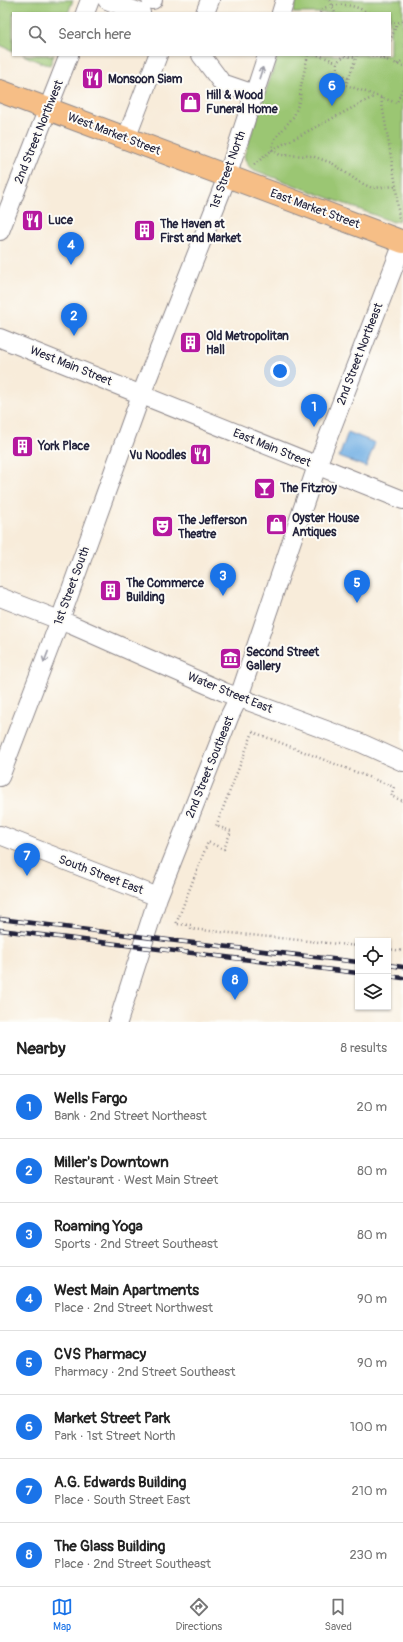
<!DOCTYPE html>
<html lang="en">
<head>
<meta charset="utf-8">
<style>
  body { margin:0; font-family:Pangolin,sans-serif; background:#f2f2f2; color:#222 }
  .controls { position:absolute; right:12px; bottom:12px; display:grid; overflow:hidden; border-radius:0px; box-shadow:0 1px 3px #0004 }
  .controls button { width:36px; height:36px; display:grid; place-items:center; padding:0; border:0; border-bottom:1px solid #e0e0e0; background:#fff; color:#222; font:20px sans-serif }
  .you { position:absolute; left:280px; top:371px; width:14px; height:14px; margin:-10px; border:3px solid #fff; border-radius:50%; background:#1a73e8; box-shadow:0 0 0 6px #1a73e833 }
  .badge { display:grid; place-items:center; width:26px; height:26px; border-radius:50%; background:#1a73e8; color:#fff; font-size:13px; font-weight:700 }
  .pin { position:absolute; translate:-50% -33px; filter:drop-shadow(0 1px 2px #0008) }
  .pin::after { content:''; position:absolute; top:21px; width:14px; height:12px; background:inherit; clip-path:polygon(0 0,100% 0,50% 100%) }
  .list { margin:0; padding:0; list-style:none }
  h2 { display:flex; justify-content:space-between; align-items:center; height:52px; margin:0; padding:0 16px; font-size:17px }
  h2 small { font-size:13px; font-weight:400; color:#767676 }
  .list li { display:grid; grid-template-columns:26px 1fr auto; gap:12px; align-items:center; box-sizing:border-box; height:64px; padding:0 16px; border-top:1px solid #e0e0e0 }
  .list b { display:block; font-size:15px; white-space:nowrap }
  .list p { margin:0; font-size:13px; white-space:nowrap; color:#767676 }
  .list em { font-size:13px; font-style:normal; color:#767676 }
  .icon { flex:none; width:22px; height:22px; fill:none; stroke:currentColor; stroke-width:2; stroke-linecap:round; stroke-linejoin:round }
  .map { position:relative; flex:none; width:403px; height:1022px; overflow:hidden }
  .search { position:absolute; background:#fff; box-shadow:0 1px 3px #0004; left:12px; right:12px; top:12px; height:44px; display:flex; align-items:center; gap:10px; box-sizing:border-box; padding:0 14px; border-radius:0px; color:#767676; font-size:15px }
  .sheet { height:564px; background:#fff }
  nav { display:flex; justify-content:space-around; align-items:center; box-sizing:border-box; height:56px; border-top:1px solid #e0e0e0; background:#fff; font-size:11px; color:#767676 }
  nav a { display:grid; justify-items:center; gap:2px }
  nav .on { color:#1a73e8 }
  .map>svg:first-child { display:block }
  .green { fill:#9bc673; stroke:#5e7457 }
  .water { fill:#71afe4; stroke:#4a6890 }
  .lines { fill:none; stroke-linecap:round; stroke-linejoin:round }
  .minor-casing { stroke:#8d878a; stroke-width:20 }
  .major-casing { stroke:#8d878a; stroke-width:24 }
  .path { stroke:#8d878a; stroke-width:2.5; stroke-dasharray:1 3; stroke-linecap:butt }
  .minor { stroke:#fff; stroke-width:18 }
  .major { stroke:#f6be86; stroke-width:22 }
  .rail-casing { stroke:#22223b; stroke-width:4.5 }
  .rail { stroke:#fdfcf7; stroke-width:3; stroke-dasharray:9; stroke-linecap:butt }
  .oneway { stroke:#9c9ca7 }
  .labels { text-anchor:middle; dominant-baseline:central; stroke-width:4; stroke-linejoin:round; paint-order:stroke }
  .poi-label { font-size:12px; font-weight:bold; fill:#22223b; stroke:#fdfcf7; text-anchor:start }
  .street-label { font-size:12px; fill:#22223b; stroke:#fdfcf7 }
</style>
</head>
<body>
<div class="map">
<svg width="403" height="1022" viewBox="0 0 403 1022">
  <rect width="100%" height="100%" fill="#fdfcf7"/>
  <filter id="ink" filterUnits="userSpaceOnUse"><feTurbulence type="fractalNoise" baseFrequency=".025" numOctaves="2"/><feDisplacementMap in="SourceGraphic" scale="8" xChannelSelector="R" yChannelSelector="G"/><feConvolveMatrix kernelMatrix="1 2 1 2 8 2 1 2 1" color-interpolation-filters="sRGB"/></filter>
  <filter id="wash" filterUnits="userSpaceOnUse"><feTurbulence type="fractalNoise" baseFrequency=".012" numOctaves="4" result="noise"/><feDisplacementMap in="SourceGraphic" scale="16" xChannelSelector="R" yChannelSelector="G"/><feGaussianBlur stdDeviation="0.9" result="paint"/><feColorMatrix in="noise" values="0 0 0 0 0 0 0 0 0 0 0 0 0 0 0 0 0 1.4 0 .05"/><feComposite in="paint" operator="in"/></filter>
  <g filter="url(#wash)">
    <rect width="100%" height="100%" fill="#f8ecda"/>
    <path class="green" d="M0,0h73l-5,13h-55v38l-13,-6z
      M297,0h106v212l-5,9 -5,1 -139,-52c-6,-3 -8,-7 -10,-14l34,-101h112v-42h-97z
      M23,55h31l-4,10 -6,-1z"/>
    <path class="water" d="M348,432l27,11 -9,24 -27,-10z"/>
  </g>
  <g filter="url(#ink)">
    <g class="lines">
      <defs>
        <path id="minor" d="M107,0l34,13
          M151,0h2
          M85,13l5,-13
          M205,13l5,-13
          M281,13l4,-13
          M201,55l21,28 32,11
          M126,139l32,-84
          M0,231l69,-176
          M0,338l403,162
          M0,597l72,28 152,67 137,51 42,19
          M0,777l60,-157 81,-225 86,-218 40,-122
          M0,835l158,62
          M118,1022l40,-125 72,-182 9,-18 78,-231 86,-223"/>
        <path id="major" d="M0,91l403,151"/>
      </defs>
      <use href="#minor" class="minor-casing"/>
      <use href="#major" class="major-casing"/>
      <path class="path" d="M330,0l5,13
        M320,13l2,-4c15,-7 32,-5 46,4
        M390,23l13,-1
        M390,41l7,-18
        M308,55l-7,31 -1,13 -6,17 -20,24 -2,10 8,5 32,1 20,7 27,19 13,6 24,-2
        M318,55l19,7
        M357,55l-11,30 51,18 6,-16
        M372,55l31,11
        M383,59l2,-4
        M397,64l6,-4
        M348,78l-8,-4 -3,-4v-8l7,-6 12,1
        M399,97l4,1
        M381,98l15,88 3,34
        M254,165l18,-15 103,-54
        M358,946l-167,-17v-4l-15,-1 32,-82 16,7 7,-18 -15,-5 37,-94 141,55 -3,9 12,5
        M388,949l15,2"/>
      <use href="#minor" class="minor"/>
      <use href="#major" class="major"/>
      <defs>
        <path id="rail" d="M0,919l168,21 190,22
          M0,930l358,43
          M388,965l15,2
          M388,976l15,2"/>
      </defs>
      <use href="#rail" class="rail-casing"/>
      <use href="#rail" class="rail"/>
    </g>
    <defs><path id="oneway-shaft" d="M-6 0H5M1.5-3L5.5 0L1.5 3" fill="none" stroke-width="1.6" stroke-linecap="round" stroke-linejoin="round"/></defs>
    <g class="oneway">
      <use href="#oneway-shaft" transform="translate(261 73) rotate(-72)"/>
      <use href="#oneway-shaft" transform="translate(46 657) rotate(111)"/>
    </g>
  </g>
  <defs>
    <symbol id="restaurant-square" viewBox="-11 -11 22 22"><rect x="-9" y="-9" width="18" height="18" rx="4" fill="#b5179e" stroke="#fdfcf7"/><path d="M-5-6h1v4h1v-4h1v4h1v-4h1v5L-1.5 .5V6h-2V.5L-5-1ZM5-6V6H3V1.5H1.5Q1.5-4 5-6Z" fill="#fff"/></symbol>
    <symbol id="shop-square" viewBox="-11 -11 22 22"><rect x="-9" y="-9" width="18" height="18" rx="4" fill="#b5179e" stroke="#fdfcf7"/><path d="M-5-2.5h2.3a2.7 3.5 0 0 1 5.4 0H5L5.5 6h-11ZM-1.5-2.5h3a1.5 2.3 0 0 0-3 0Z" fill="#fff"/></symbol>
    <symbol id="building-square" viewBox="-11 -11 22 22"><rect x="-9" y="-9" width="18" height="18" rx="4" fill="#b5179e" stroke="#fdfcf7"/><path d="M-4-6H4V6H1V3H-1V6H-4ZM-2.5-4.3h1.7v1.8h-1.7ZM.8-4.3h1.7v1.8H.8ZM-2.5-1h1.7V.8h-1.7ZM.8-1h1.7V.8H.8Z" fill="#fff"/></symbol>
    <symbol id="bar-square" viewBox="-11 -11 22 22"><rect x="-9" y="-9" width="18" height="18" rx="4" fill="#b5179e" stroke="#fdfcf7"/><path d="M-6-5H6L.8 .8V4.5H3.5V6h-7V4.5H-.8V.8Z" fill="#fff"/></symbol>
    <symbol id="theatre-square" viewBox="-11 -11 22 22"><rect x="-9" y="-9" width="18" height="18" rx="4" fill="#b5179e" stroke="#fdfcf7"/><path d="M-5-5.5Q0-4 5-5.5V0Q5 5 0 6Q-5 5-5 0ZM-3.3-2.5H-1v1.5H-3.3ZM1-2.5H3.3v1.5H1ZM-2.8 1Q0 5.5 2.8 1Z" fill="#fff"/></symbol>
    <symbol id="museum-square" viewBox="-11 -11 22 22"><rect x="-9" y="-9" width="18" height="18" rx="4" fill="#b5179e" stroke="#fdfcf7"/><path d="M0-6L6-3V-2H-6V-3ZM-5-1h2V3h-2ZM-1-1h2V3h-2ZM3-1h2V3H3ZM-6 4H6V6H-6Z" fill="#fff"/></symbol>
  </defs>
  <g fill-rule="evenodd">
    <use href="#restaurant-square" x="80" y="66" width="25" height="25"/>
    <use href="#shop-square" x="178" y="90" width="25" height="25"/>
    <use href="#restaurant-square" x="20" y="208" width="25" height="25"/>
    <use href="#building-square" x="132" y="218" width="25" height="25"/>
    <use href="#building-square" x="178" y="330" width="25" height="25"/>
    <use href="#building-square" x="10" y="434" width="25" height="25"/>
    <use href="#restaurant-square" x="188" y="442" width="25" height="25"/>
    <use href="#bar-square" x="252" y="476" width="25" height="25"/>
    <use href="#shop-square" x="264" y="512" width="25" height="25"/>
    <use href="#theatre-square" x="150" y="514" width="25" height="25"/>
    <use href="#building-square" x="98" y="578" width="25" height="25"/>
    <use href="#museum-square" x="218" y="646" width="25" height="25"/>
  </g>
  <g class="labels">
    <g class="poi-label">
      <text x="108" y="79">Monsoon Siam</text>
      <text x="206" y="95">Hill &amp; Wood<tspan x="206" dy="14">Funeral Home</tspan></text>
      <text x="48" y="220">Luce</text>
      <text x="160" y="224">The Haven at<tspan x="160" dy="14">First and Market</tspan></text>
      <text x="206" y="336">Old Metropolitan<tspan x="206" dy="14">Hall</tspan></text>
      <text x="38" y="446">York Place</text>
      <text x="186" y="455" text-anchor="end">Vu Noodles</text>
      <text x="280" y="488">The Fitzroy</text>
      <text x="292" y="518">Oyster House<tspan x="292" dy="14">Antiques</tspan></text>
      <text x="178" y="520">The Jefferson<tspan x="178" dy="14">Theatre</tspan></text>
      <text x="126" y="583">The Commerce<tspan x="126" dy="14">Building</tspan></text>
      <text x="246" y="652">Second Street<tspan x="246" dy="14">Gallery</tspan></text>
    </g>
    <g class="street-label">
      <text transform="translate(39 132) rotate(-68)">2nd Street Northwest</text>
      <text transform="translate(114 134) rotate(21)">West Market Street</text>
      <text transform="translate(228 170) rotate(-70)">1st Street North</text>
      <text transform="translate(315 209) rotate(20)">East Market Street</text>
      <text transform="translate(360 354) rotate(-69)">2nd Street Northeast</text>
      <text transform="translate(71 366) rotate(22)">West Main Street</text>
      <text transform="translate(272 448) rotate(22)">East Main Street</text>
      <text transform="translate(72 586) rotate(-70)">1st Street South</text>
      <text transform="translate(230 693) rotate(22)">Water Street East</text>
      <text transform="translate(210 767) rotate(-68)">2nd Street Southeast</text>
      <text transform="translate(101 875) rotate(21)">South Street East</text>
    </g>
  </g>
</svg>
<div class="controls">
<button><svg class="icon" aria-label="locate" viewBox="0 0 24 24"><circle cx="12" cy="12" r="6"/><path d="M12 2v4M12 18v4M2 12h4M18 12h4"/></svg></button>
<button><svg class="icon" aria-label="layers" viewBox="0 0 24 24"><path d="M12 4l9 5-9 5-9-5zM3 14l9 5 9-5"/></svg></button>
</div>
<div class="you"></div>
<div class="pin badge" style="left:314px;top:427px">1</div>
<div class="pin badge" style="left:74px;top:336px">2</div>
<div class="pin badge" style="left:223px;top:596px">3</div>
<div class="pin badge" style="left:71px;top:265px">4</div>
<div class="pin badge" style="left:357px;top:603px">5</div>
<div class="pin badge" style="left:332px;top:106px">6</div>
<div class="pin badge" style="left:27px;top:876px">7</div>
<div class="pin badge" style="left:235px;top:1000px">8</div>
<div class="search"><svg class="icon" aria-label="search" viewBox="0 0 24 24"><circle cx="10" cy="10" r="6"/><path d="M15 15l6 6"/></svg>Search here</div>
</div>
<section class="sheet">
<h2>Nearby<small>8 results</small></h2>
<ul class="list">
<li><span class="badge">1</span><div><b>Wells Fargo</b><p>Bank · 2nd Street Northeast</p></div><em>20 m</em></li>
<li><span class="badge">2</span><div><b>Miller's Downtown</b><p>Restaurant · West Main Street</p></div><em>80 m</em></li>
<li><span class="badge">3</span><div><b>Roaming Yoga</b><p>Sports · 2nd Street Southeast</p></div><em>80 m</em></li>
<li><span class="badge">4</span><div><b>West Main Apartments</b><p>Place · 2nd Street Northwest</p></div><em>90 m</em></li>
<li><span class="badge">5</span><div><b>CVS Pharmacy</b><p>Pharmacy · 2nd Street Southeast</p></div><em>90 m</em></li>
<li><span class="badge">6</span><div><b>Market Street Park</b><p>Park · 1st Street North</p></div><em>100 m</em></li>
<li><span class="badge">7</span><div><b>A.G. Edwards Building</b><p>Place · South Street East</p></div><em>210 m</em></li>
<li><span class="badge">8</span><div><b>The Glass Building</b><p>Place · 2nd Street Southeast</p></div><em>230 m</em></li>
</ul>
</section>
<nav>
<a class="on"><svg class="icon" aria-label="map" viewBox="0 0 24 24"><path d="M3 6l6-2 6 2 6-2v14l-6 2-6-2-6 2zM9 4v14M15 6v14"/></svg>Map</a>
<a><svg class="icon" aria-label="directions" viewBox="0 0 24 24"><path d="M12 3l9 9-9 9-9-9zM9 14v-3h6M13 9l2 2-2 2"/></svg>Directions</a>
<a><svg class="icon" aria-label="saved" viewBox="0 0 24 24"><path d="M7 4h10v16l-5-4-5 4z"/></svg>Saved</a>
</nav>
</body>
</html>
